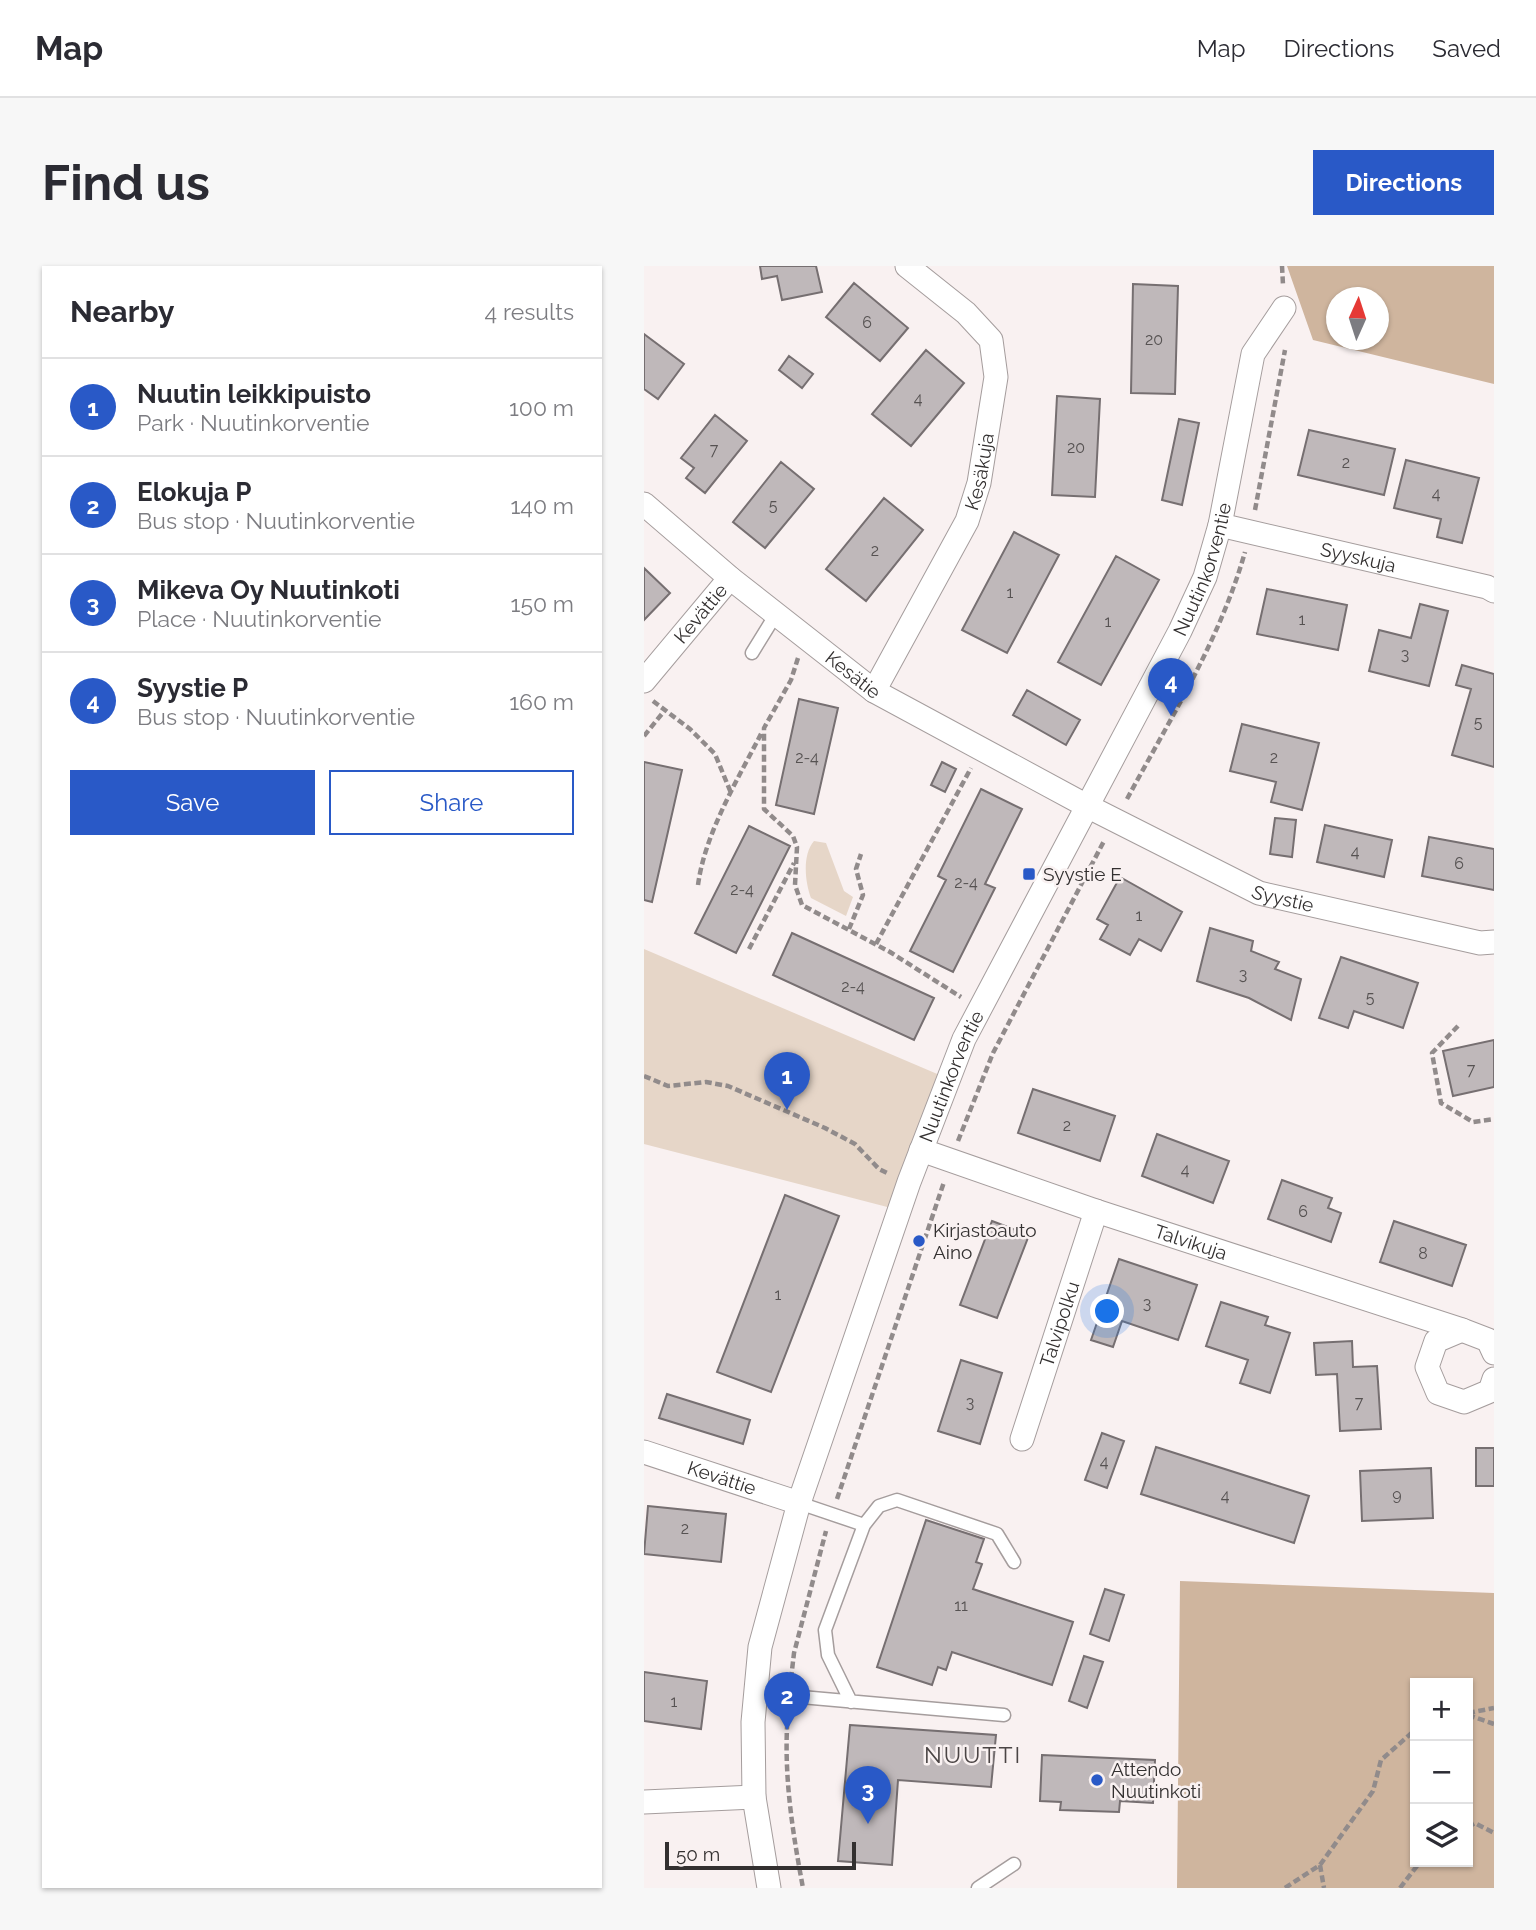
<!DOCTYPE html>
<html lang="en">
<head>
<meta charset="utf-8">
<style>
  body { margin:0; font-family:Raleway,sans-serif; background:#f7f7f7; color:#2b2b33 }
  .controls { position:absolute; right:21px; bottom:21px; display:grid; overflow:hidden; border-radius:0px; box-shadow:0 2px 5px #0004 }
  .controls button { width:63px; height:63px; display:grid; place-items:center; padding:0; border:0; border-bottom:2px solid #e1e1e2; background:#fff; color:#2b2b33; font:35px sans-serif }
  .compass { position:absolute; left:682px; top:21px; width:63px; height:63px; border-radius:50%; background:#fff; box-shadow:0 2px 5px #0004; rotate:3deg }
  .scale { position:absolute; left:21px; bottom:18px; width:191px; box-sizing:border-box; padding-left:7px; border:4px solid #333030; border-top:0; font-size:19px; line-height:24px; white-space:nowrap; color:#333030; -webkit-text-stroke:5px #f9f1f1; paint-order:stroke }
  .you { position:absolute; left:464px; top:1046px; width:24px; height:24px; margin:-18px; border:5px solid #fff; border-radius:50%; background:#1a73e8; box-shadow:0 0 0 10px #1a73e833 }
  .badge { display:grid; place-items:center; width:46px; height:46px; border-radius:50%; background:#2959c7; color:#fff; font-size:23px; font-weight:700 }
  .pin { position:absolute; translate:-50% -58px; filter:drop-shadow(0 2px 4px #0008) }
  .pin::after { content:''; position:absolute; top:37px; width:24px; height:21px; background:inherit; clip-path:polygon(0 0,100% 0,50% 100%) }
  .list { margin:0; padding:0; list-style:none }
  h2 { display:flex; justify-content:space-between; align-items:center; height:91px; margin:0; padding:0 28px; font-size:30px }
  h2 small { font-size:23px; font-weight:400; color:#7c7c81 }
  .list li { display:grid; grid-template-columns:46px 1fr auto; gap:21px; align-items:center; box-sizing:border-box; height:98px; padding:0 28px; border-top:2px solid #e1e1e2 }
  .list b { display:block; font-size:26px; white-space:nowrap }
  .list p { margin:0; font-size:23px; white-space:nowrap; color:#7c7c81 }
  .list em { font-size:23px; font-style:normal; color:#7c7c81 }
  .actions { display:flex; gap:14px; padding:21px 28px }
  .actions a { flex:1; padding:16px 0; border:2px solid #2959c7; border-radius:0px; text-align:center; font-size:24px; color:#2959c7 }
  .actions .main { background:#2959c7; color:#fff }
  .icon { flex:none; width:38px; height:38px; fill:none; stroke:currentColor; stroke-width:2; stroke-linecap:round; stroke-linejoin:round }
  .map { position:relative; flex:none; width:850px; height:1622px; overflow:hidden; border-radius:0px }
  header { display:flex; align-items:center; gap:42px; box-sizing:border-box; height:98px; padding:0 35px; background:#fff; border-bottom:2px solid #e1e1e2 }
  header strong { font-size:33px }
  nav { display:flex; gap:38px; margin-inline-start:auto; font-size:24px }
  .intro { display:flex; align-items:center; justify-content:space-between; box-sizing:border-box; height:168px; padding:0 42px }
  h1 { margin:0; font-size:49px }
  .button { padding:18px 32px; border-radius:0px; background:#2959c7; color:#fff; font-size:24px; font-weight:700 }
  main { display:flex; gap:42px; padding:0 42px }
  aside { flex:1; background:#fff; border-radius:0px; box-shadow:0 2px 5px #0004 }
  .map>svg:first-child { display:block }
  .green { fill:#e6d6c8 }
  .forest { fill:#cfb59e; fill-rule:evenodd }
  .building { fill:#bfb8ba; stroke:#766f71; stroke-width:2 }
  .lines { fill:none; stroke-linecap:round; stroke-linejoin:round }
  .lane-casing { stroke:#a59d9d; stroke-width:15 }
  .street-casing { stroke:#a59d9d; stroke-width:25 }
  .path { stroke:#918b8b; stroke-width:4.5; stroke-dasharray:7 3.5; stroke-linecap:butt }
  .lane { stroke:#fff; stroke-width:12 }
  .street { stroke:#fff; stroke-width:23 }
  .poi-dot { fill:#2959c7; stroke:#f9f1f1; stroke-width:2.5 }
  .labels { text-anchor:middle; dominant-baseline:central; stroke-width:5; stroke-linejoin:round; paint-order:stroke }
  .number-label { font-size:16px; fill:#565252 }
  .street-label { font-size:19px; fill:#333030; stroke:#f9f1f1 }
  .poi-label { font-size:19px; fill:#333030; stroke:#f9f1f1; text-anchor:start }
  .quarter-label { font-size:23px; letter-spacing:2px; fill:#4b4545; stroke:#f9f1f1 }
</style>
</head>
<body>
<header>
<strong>Map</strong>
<nav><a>Map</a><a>Directions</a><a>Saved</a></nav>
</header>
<div class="intro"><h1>Find us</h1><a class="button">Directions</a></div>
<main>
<aside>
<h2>Nearby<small>4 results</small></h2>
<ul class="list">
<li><span class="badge">1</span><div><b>Nuutin leikkipuisto</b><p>Park · Nuutinkorventie</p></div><em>100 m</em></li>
<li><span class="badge">2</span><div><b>Elokuja P</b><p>Bus stop · Nuutinkorventie</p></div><em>140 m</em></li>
<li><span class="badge">3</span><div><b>Mikeva Oy Nuutinkoti</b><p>Place · Nuutinkorventie</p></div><em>150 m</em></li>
<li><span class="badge">4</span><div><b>Syystie P</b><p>Bus stop · Nuutinkorventie</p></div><em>160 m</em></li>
</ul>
<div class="actions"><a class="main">Save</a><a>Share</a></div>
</aside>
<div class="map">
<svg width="850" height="1622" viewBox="0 0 850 1622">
  <rect width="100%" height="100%" fill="#f9f1f1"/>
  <path class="green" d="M170,575l12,2 18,48 9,6 -7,19 -35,-18c-6,-16 -9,-43 3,-57z
    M0,683l298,127 -47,133 -251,-65z"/>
  <path class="forest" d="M643,0h207v118l-181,-44zM692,32h42v42h-42z
    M536,1315l314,12v295h-317zM771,1417h53v179h-53z"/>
  <path class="building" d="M116,0h56l6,26 -40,8 -5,-24 -15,3z
    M210,17l54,45 -28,33 -54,-44z
    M489,18l45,2 -3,108 -44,-1z
    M0,68l40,30 -26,35 -14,-10z
    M282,84l38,33 -53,63 -39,-32z
    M145,90l24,18 -11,14 -23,-18z
    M413,130l43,3 -5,98 -43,-2z
    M71,149l32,26 -42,52 -19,-15 8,-10 -13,-10z
    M535,153l20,4 -17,82 -20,-5z
    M665,164l86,19 -11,46 -86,-20z
    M762,194l73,18 -17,65 -25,-6 4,-18 -47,-11z
    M137,196l33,27 -49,59 -32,-26z
    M240,232l39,32 -57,71 -40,-32z
    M370,266l45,23 -52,98 -45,-23z
    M472,290l43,24 -58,105 -43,-23z
    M0,302l26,25 -26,27z
    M623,323l80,16 -9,45 -81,-16z
    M776,338l28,7 -19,75 -60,-15 10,-41 32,8z
    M818,399l32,9v93l-42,-12 19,-66 -15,-4z
    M383,424l53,30 -14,25 -53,-30z
    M155,433l39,9 -24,106 -38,-9z
    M598,458l77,19 -17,67 -31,-8 5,-20 -46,-11z
    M0,496l38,8 -30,132 -8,-2z
    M298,496l14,7 -11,23 -14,-7z
    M337,523l41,20 -37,75 10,4 -42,84 -43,-21 36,-71 -8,-4z
    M631,552l21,2 -4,37 -22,-3z
    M681,559l67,15 -8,37 -67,-15z
    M105,560l41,20 -54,107 -41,-20z
    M785,571l65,12v41l-72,-14z
    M476,611l62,35 -21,39 -22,-12 -9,16 -30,-16 8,-14 -11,-6z
    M566,662l43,13 -2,10 28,11 -4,7 26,10 -10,41 -42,-22 -52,-17z
    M148,667l142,65 -20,42 -141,-65z
    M697,691l77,26 -15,45 -49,-17 -6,17 -29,-10z
    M850,774v47l-41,9 -10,-45z
    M389,823l82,27 -15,45 -82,-28z
    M513,868l72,27 -16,42 -71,-27z
    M638,914l50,18 -4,10 13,5 -10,29 -63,-23z
    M141,929l54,21 -68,176 -54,-20z
    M348,955l37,14 -32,83 -37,-13z
    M750,955l72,24 -14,41 -72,-24z
    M475,993l78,26 -19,55 -56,-19 -9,26 -22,-7z
    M577,1036l47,15 -3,8 25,8 -20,60 -30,-10 8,-23 -42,-14z
    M708,1075l1,26 24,-1 4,63 -41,2 -3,-57 -21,1 -2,-32z
    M317,1094l41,13 -22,71 -42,-13z
    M23,1128l83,26 -7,24 -84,-26z
    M458,1167l22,8 -17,47 -22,-8z
    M512,1181l153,49 -15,47 -153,-49z
    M832,1182h18v38h-18z
    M787,1202l2,50 -71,3 -2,-50z
    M4,1240l78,8 -5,48 -77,-8z
    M282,1254l58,19 -8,23 6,2 -9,25 100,33 -21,63 -100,-33 -6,18 -8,-3 -6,18 -55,-18z
    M461,1323l19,6 -15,46 -19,-7z
    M440,1390l19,6 -16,46 -18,-7z
    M0,1406l63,9 -6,48 -57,-8z
    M206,1459l146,10 -5,52 -93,-7 -6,85 -54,-4z
    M398,1489l113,5 -2,43 -33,-2 -1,11 -59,-2 1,-8 -21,-1z"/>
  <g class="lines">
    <defs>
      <path id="lane" d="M108,387l24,-39
        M155,1237l65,22
        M112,1425l34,5 214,19
        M207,1436l-23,-47 -3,-25 39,-105 15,-19 18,-6 100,34 17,28
        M334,1622l36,-24"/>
      <g id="street">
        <path id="s1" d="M0,238l86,74 144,113 213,115 172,87 221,50 14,-1"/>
        <path id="s2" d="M576,259l267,62 7,4"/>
        <path id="s3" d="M0,415l86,-103"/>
        <path id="s4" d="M230,425l93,-170 12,-38 17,-106 -5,-37 -25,-27 -59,-47"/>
        <path id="s5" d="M277,884l175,61 366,119 26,10 6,13"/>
        <path d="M818,1064l-26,11 -9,26 11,26 26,9 26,-11 4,-12"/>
        <path id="s6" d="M378,1173l74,-228"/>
        <path id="s7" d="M0,1186l155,51"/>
        <path d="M0,1536l110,-5"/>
        <path id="s8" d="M125,1622l-15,-91 -1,-75 7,-75 39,-144 110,-321 55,-143 216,-408 25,-54 15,-52 33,-171 31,-46"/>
      </g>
    </defs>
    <use href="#lane" class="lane-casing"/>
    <use href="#street" class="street-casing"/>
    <path class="path" d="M638,0l1,19
      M611,244l30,-160
      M154,392l-7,22 -27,48v81l29,27 4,11 -2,38 7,20 88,47 71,45
      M9,435l37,28 25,25 16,39
      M0,470l21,-26
      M483,533c43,-80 93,-159 118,-247
      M54,619c7,-52 40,-106 64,-153
      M205,663l14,-34 -7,-26 5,-15
      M232,678l95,-176
      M105,683l45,-86
      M814,760l-26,27 9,50 32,19 21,-3
      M0,810l24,10 38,-4 22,4 97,42 30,16 24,25 8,4
      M314,875l35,-88 111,-212
      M193,1233l107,-317
      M147,1413l3,-26 32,-122
      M144,1446c-5,60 4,117 15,176
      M824,1447l26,-5
      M824,1449l26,9
      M824,1561l7,-4 19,10
      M676,1599l4,23
      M641,1622l35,-23 53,-74 8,-31 34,-30
      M756,1622l20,-26"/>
    <use href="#lane" class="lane"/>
    <use href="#street" class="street"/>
  </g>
  <g class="poi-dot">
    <rect x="378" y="601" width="14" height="14" rx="3.5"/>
    <circle cx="275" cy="975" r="7"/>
    <circle cx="453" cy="1514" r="7"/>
  </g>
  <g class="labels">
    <g class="number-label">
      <text x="223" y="56">6</text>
      <text x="510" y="73">20</text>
      <text x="274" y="132">4</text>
      <text x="432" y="181">20</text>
      <text x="70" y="183">7</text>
      <text x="702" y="196">2</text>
      <text x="792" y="227">4</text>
      <text x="129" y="239">5</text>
      <text x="231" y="284">2</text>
      <text x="366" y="326">1</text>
      <text x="658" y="353">1</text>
      <text x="464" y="355">1</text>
      <text x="761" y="388">3</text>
      <text x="834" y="456">5</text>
      <text x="163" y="491">2-4</text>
      <text x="630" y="491">2</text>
      <text x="711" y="585">4</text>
      <text x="815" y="597">6</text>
      <text x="322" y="616">2-4</text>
      <text x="98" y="623">2-4</text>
      <text x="495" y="649">1</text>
      <text x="599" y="708">3</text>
      <text x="209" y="720">2-4</text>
      <text x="726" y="731">5</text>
      <text x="827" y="803">7</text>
      <text x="423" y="859">2</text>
      <text x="541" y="903">4</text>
      <text x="659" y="945">6</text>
      <text x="779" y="987">8</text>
      <text x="134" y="1028">1</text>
      <text x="503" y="1037">3</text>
      <text x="326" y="1136">3</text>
      <text x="715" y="1136">7</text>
      <text x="460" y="1195">4</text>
      <text x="753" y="1228">9</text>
      <text x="581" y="1229">4</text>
      <text x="41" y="1262">2</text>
      <text x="317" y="1339">11</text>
      <text x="30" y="1435">1</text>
    </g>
    <g class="street-label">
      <text stroke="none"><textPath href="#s4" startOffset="245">Kesäkuja</textPath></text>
      <text stroke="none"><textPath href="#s2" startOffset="142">Syyskuja</textPath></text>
      <text stroke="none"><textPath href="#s8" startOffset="1412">Nuutinkorventie</textPath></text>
      <text stroke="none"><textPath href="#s3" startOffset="88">Kevättie</textPath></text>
      <text stroke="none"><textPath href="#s1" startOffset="270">Kesätie</textPath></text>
      <text stroke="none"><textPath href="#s1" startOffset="756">Syystie</textPath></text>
      <text stroke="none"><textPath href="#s8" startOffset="845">Nuutinkorventie</textPath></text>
      <text stroke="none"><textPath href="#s5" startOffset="285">Talvikuja</textPath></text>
      <text stroke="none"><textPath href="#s6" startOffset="121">Talvipolku</textPath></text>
      <text stroke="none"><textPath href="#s7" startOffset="82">Kevättie</textPath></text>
    </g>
    <g class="poi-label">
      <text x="399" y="608">Syystie E</text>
      <text x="289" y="964">Kirjastoauto<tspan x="289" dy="22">Aino</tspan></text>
      <text x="467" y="1503">Attendo<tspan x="467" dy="22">Nuutinkoti</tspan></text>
    </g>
    <g class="quarter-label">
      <text x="329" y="1488">NUUTTI</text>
    </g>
  </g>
</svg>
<div class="controls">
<button>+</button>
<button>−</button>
<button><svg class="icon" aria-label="layers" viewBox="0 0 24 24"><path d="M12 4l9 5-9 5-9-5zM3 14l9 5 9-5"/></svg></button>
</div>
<svg class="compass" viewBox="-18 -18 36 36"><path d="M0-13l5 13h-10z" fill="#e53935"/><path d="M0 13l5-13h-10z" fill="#7c7c81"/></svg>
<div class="scale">50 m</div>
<div class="you"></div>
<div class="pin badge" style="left:143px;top:844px">1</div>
<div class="pin badge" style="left:143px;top:1464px">2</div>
<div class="pin badge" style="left:224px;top:1558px">3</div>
<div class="pin badge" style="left:527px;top:450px">4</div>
</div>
</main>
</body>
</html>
